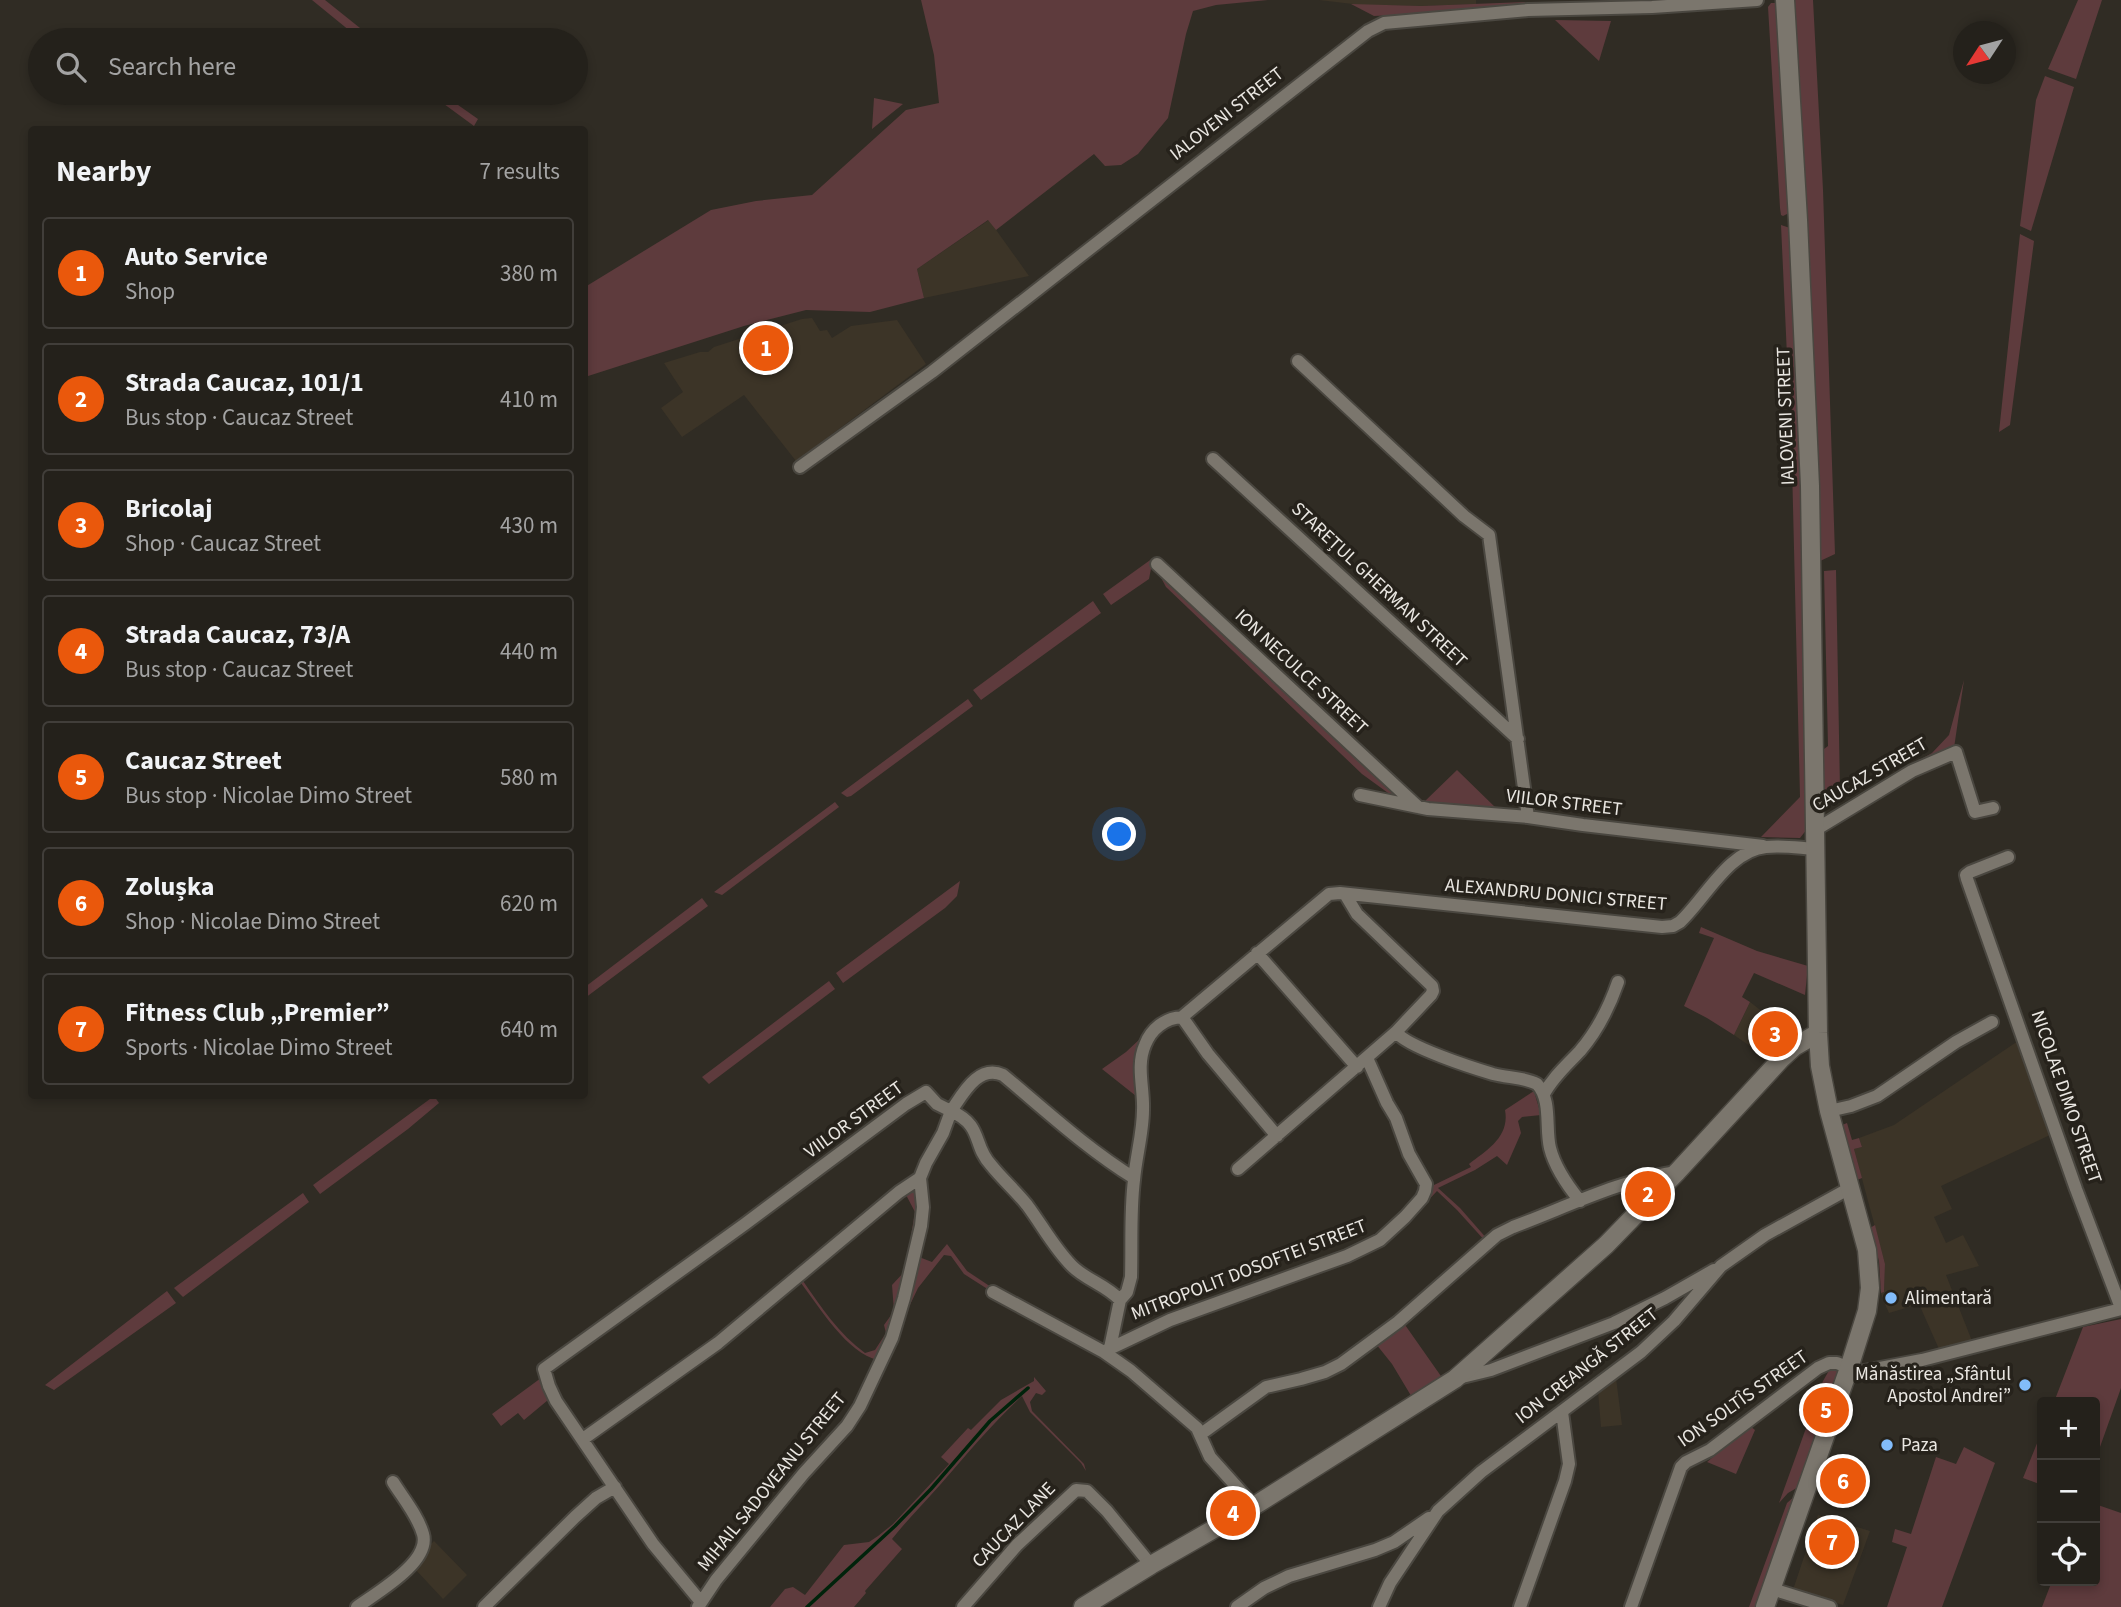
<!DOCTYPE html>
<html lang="en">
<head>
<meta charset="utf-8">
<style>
  body { margin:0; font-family:"Source Sans 3",sans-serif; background:#302e28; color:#f1f3f6 }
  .controls { position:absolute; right:21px; bottom:21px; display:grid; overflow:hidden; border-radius:7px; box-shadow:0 4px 10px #0003 }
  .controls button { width:63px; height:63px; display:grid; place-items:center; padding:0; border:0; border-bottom:2px solid #413e3a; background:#24211b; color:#f1f3f6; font:35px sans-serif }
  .compass { position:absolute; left:1953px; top:21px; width:63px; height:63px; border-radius:50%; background:#24211b; box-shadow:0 4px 10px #0003; rotate:234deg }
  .you { position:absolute; left:1120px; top:835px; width:24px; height:24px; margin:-18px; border:5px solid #fff; border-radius:50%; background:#1a73e8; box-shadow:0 0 0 10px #1a73e833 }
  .badge { display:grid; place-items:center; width:46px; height:46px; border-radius:50%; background:#ea580c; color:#fff; font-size:23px; font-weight:700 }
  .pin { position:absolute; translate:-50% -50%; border:4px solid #fff; box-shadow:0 2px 7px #0006 }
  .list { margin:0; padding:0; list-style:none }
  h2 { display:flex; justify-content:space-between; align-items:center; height:91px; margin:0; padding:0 28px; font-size:30px }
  h2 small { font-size:23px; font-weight:400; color:#a3a3a3 }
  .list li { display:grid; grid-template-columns:46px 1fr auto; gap:21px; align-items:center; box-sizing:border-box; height:112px; margin:0 14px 14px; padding:0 14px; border:2px solid #413e3a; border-radius:7px }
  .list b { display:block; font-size:26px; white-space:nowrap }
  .list p { margin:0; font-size:23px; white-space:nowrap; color:#a3a3a3 }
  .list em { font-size:23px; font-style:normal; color:#a3a3a3 }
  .icon { flex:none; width:38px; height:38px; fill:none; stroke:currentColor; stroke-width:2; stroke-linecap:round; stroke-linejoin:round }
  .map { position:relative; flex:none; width:2121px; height:1607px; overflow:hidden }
  .search { position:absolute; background:#24211b; box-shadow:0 4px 10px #0003; left:28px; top:28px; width:560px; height:77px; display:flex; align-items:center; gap:18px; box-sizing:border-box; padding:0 24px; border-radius:38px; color:#a3a3a3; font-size:26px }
  .panel { position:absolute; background:#24211b; box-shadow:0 4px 10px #0003; left:28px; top:126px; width:560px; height:973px; border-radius:7px }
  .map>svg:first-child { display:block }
  .built { fill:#3c3427 }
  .green { fill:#5e3b3d }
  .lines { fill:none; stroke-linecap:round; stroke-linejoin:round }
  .stream { stroke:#00230b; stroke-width:3.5 }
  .street-casing { stroke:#4a4740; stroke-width:16 }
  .secondary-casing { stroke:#4a4740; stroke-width:21 }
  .street { stroke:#7b766d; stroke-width:12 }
  .secondary { stroke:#7b766d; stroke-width:18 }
  .poi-dot { fill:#82bcfa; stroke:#26221b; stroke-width:2.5 }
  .labels { text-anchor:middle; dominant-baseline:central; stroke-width:7; stroke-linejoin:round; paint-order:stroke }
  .street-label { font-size:19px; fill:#eae7e2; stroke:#26221b }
  .poi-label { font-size:19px; fill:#eae7e2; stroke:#26221b; text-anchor:start }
</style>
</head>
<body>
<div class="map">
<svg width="2121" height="1607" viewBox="0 0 2121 1607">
  <rect width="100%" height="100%" fill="#302c24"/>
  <path class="built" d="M1319,0h157v4l-55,2 -60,-1z
    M989,220l40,56 -105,22 -7,-29z
    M812,318l8,13 7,-1 5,8 19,-12 46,-6 29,44 -130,97 -52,-66 -62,42 -21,-29 22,-16 -19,-29 36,-11h8l6,-5 88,-28z
    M1750,1002l41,32 -21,26 -36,-25z
    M2018,1041l32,94 -109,51 11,23 -18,8 12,26 17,-8 16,31 -33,9 26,66 -33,8 -20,-45 -30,9 -5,-11 -3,-9 3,-1 1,-28 -31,-115 8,-2 -3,-9 35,-13z
    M1616,1378l6,47 -21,2 -3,-36z
    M1818,1515l52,16 -27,74 -50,-15z
    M434,1541l33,34 -24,24 -28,-30 13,-22z"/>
  <path class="green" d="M312,0h13l50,40h-14z
    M921,0h347l-52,5 -23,6 -7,23 -18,84 -30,36 -17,11 -16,1 -11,-12 -98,76 -8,-10 -71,49 7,29 -54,14 -64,-2 -62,16 -159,51v-90l126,-77 45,-9 56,-6 94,-85 33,-7 -5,-48z
    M1791,0h22l10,190 12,364 -17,8z
    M2078,0h24l-26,79 -28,-10z
    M1525,2l-1,3 -11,4 -139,7 -23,-12 70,2z
    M1771,3h5l3,3 12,206 -8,4 -2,-1 -1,-7 -12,-201z
    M1555,20l56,1 -12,40z
    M2045,76l29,11 -43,144 -11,-5 16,-126z
    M429,93h12l37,26 -4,7z
    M874,98l29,6 -31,25z
    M1781,225l9,3 9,189 8,412 -7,9 -39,-1 39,-40 -8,-332z
    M2020,234l14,7 -24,184 -11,7z
    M1153,558l-4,21 -38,26 -8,-11z
    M1836,570l4,220 -16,1v-42l4,-3 -4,-175z
    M1159,574l247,227 -11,-3 -33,-24 -196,-187z
    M1093,601l8,12 -120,87 -8,-10z
    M1964,680l-10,68 -52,22 30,-17 17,-18z
    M968,699l5,7 -122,90 -4,1 -6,-4z
    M1457,770l40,39 -74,-6z
    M835,802l4,5 -117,88 -8,-3z
    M960,881l-3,15 -12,12 -102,75 -7,-10z
    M702,898l6,8 -123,92v-11z
    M1701,927l56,24 51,15 -3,29 -51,-22 -12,24 8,5 -16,33 -27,-17 -23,-12 30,-68 -15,-5z
    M829,981l6,8 -126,95 -7,-7z
    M1142,1037l4,1 -7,64 -3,-6 -34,-27 24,-17z
    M1534,1091l7,24 -19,2 -4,4 3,12 -14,32 -10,-9 -22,14 -37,18 22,20 28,32 -2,2 -29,-32 -20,-19 -15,16 -1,-3 11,-18 39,-19 -2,-3c18,-14 41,-27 36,-54z
    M434,1096l5,7 -31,26 -88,65 -7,-9z
    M1847,1123l5,17 7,-2 3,9 -8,2 8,29 -5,2 -15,-55z
    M914,1188l3,2 4,14 -19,92 -24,64c-31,-7 -58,-52 -77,-77l2,-2c18,26 36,53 62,72l10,-3 11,-17 -2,-8 10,-14 -2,-26 13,-14 10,-59 -10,-19z
    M303,1193l6,9 -126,95 -9,-9z
    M1875,1225l10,39 -1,28 -3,1 -2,-32 -9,-33z
    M947,1244l20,27 24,16 -2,3 -25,-16 -13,-18 -7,-1 -26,33 -22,46 23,-77 13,5z
    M167,1291l9,12 -122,87 -9,-5z
    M2121,1319v69l-26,73v-59h-41l29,-75z
    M1403,1322l40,57 -30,20 -21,-35 -16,-20z
    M1831,1367l9,2 -2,8 -14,17 -9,24 3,17 -18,51 -12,7 -9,10 44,-122z
    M1034,1377l12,14 -4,4 -6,-2 -6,9 2,9 52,53 2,7 -5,-8 -51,-51 -8,-16c-30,28 -55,58 -82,89 -16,18 -33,35 -48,54l10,10 -37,42 1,2 -12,14h-84l15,-18 8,-2 12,8 39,-50 25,-3 9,-6 15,-12 56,-60 -8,-7 27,-29 3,2 30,-30 33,-19z
    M541,1378l7,22 -24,20 -6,-7 -17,13 -9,-12z
    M1750,1426l5,4 -19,44 -29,-12z
    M2042,1431v54l-19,-7z
    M1964,1447l31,16 -53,144h-55l20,-60 -15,-5 3,-13 16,5 25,-77 20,7z
    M1797,1494l-40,113h-8l38,-104z
    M2095,1504l26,9v94h-79l10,-26h43z"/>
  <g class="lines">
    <path class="stream" d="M807,1607l88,-81 36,-37 59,-68 38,-33"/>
    <defs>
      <path id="street" d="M1298,361l166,155 25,19 39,282
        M1213,459l305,280
        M800,467l132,-95 436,-341 16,-8 144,-13 124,-3 105,-7
        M1157,564l261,243
        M1360,795l68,14 100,8 55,8 180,21
        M1815,830l97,-59 44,-19 19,60 18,-4
        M2008,857l-38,15 -4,3 1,4 109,310 45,119
        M1345,894l12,20 75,72 1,5 -2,4 -35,37c11,15 77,36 97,42 15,4 31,3 44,10 15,16 8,44 13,64 5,20 17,37 30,53
        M1257,953l100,114
        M1182,1017l26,37 69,82
        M1544,1094c9,-17 23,-29 36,-43 18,-21 29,-43 38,-69
        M1829,1111l22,-5 26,-10 79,-54 36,-20
        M1238,1169l158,-137
        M993,1292l111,60 27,19 66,57 13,29 44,49
        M1120,1300c-14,-15 -34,-20 -48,-34 -18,-18 -30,-41 -45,-61 -11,-14 -25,-26 -36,-40 -19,-20 -7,-39 -40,-54 12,-17 27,-47 52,-36 42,35 84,74 131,103
        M1110,1348l10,-48 7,-8 4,-15c1,-32 -1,-65 3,-97 2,-24 9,-47 9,-70 1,-22 -7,-44 2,-65 6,-16 20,-27 37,-28l147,-123 11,-1 322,34 11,-1 7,-4c25,-23 49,-72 86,-75 16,-2 33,1 50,2
        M1107,1350l63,-30 177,-64 33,-16 25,-23 17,-19 3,-7 1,-7 -17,-30 -13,-36 -9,-15 -20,-45
        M1458,1378l33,-8 123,-47 51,-25 49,-28
        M1201,1434l65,-47 35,-8 24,-7 16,-8 57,-42 99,-87 16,-8c54,-20 106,-47 164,-55
        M583,1439l135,-96 181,-151 21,-14 6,-15 17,-30 8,-22 -14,-7 -11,-12 -20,12 -161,120 -201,145 5,17 7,15 97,143 48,58
        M1772,1589l58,18
        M357,1607c19,-14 74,-45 66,-73 -5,-18 -20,-36 -30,-52
        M484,1607l91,-90 21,-19 19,-11
        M698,1607l18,-27 88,-107 43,-47 13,-20 32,-68 12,-40 17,-72 2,-19 -3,-29
        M963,1607l54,-62 59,-55 11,1 20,20 44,54
        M1237,1607l27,-19 25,-12 86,-26 19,-8 35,-24
        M1379,1607l11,-24 48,-72 43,-39 160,-120 33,-31 47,-55 44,-31 85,-47
        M1520,1607l45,-126 4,-17 -7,-52
        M1631,1607l50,-140 5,-5 24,-12 108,-82 11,-5h8l22,9 63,-12 199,-51"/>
      <path id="secondary" d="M1083,1607l68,-42 103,-59 201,-127 151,-134 71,-73 105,-114 12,-11 24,-14
        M1765,1607l84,-239 18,-57 3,-23 -3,-38 -38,-139 -9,-45 -2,-33 -8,-547 -12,-266 -13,-220"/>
    </defs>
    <use href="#street" class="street-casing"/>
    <use href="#secondary" class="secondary-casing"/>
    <use href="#street" class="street"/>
    <use href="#secondary" class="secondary"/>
  </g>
  <g class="poi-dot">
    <circle cx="1891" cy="1298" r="7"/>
    <circle cx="2025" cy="1385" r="7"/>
    <circle cx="1887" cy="1445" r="7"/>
  </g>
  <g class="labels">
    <g class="street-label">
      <text transform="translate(1227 114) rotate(-38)">IALOVENI STREET</text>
      <text transform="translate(1786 416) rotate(-92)">IALOVENI STREET</text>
      <text transform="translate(1379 585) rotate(43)">STAREȚUL GHERMAN STREET</text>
      <text transform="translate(1301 672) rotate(43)">ION NECULCE STREET</text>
      <text transform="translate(1870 775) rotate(-30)">CAUCAZ STREET</text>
      <text transform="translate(1564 803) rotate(7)">VIILOR STREET</text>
      <text transform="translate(1556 895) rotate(5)">ALEXANDRU DONICI STREET</text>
      <text transform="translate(2066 1097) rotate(71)">NICOLAE DIMO STREET</text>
      <text transform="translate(854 1120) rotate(-36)">VIILOR STREET</text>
      <text transform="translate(1249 1270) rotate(-21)">MITROPOLIT DOSOFTEI STREET</text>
      <text transform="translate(1587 1366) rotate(-38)">ION CREANGĂ STREET</text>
      <text transform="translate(1743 1399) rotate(-35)">ION SOLTÎS STREET</text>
      <text transform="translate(772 1482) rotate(-51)">MIHAIL SADOVEANU STREET</text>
      <text transform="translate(1014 1525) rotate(-46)">CAUCAZ LANE</text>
    </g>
    <g class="poi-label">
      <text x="1905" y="1298">Alimentară</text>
      <text x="2011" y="1374" text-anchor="end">Mănăstirea „Sfântul<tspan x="2011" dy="22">Apostol Andrei”</tspan></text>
      <text x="1901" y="1445">Paza</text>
    </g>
  </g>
</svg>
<div class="controls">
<button>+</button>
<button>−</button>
<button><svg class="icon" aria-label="locate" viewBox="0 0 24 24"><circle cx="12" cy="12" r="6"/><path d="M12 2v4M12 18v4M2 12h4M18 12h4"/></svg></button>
</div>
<svg class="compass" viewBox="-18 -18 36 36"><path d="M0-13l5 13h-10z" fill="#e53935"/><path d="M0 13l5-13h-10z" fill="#a3a3a3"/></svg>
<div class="you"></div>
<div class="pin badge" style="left:766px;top:348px">1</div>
<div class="pin badge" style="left:1648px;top:1194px">2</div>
<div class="pin badge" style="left:1775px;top:1034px">3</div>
<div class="pin badge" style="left:1233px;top:1513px">4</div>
<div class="pin badge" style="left:1826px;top:1410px">5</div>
<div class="pin badge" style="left:1843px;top:1481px">6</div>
<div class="pin badge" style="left:1832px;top:1542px">7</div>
<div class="search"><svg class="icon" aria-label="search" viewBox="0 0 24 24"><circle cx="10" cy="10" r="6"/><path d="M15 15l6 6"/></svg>Search here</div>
<section class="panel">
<h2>Nearby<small>7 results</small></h2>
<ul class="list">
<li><span class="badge">1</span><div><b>Auto Service</b><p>Shop</p></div><em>380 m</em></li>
<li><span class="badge">2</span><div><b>Strada Caucaz, 101/1</b><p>Bus stop · Caucaz Street</p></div><em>410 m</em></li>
<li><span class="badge">3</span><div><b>Bricolaj</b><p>Shop · Caucaz Street</p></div><em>430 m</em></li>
<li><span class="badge">4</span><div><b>Strada Caucaz, 73/A</b><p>Bus stop · Caucaz Street</p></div><em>440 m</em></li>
<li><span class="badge">5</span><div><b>Caucaz Street</b><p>Bus stop · Nicolae Dimo Street</p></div><em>580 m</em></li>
<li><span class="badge">6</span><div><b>Zolușka</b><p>Shop · Nicolae Dimo Street</p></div><em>620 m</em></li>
<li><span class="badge">7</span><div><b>Fitness Club „Premier”</b><p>Sports · Nicolae Dimo Street</p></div><em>640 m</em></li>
</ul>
</section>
</div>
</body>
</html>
